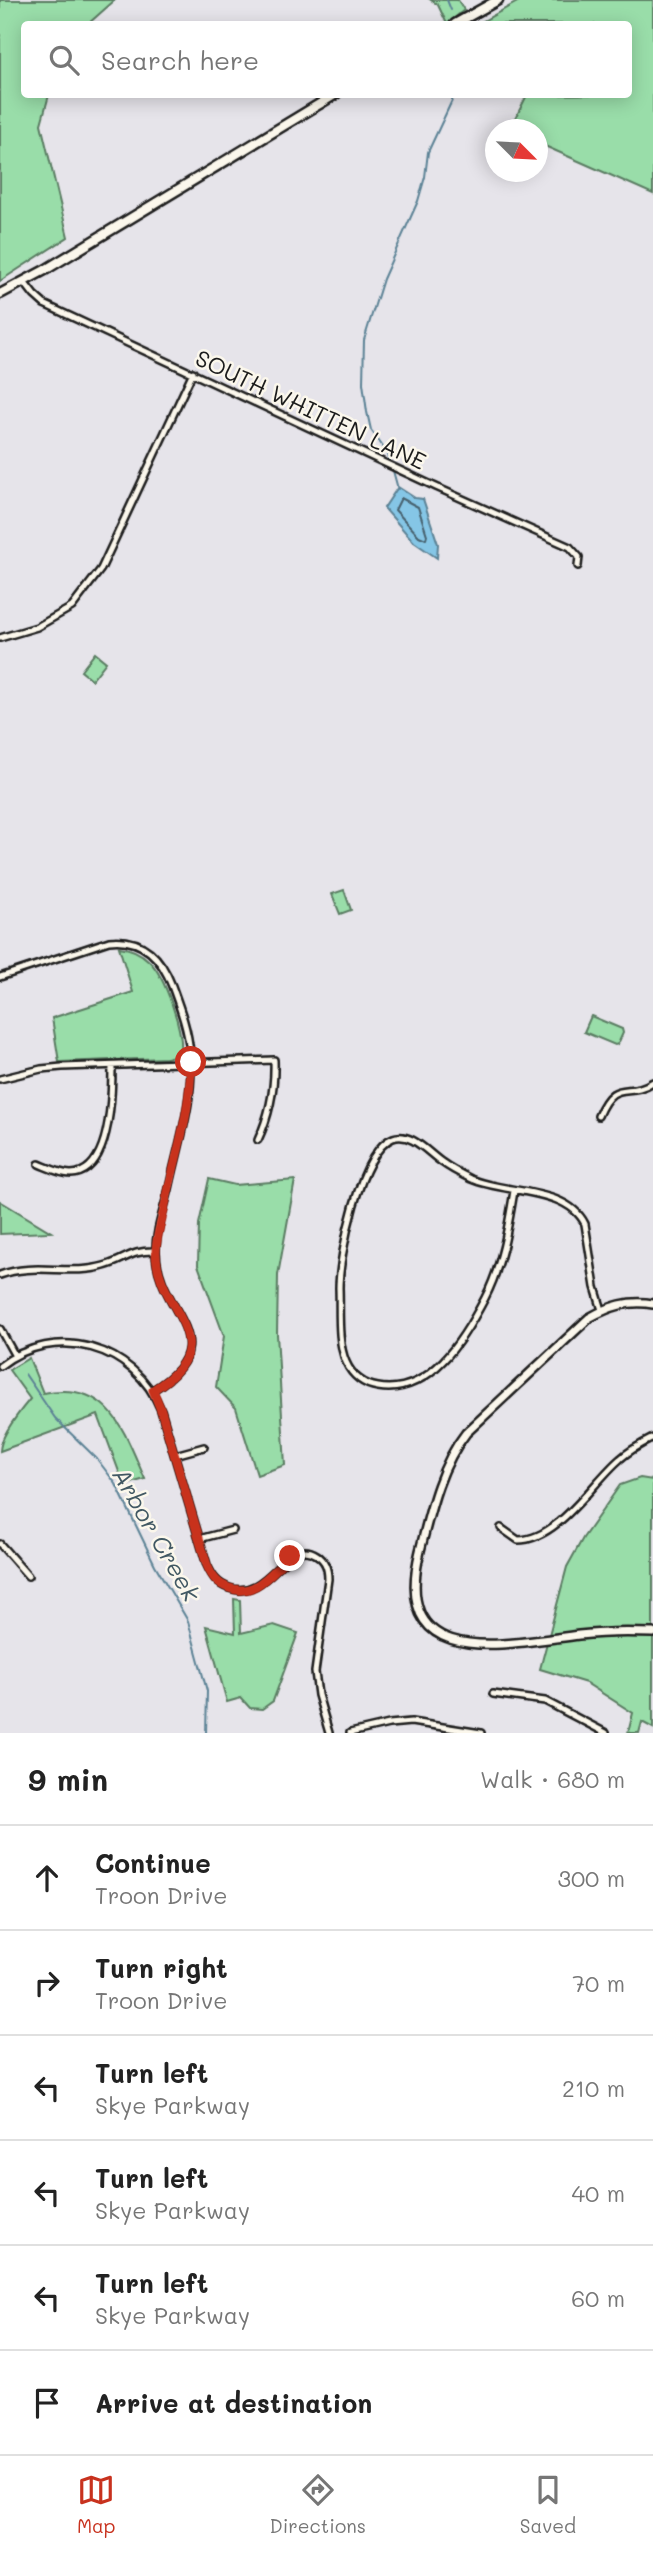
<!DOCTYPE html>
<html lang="en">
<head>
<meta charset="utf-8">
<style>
  body { margin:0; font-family:Mali,sans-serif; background:#f6f6f6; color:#222 }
  .compass { position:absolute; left:485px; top:119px; width:63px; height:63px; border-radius:50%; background:#fff; box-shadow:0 4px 18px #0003; rotate:114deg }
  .stop { position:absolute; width:21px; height:21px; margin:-16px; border:5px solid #c8321e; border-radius:50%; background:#fff }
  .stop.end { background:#c8321e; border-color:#fff; box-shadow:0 2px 7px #0008 }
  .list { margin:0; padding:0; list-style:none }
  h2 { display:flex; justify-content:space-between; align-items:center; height:91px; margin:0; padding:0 28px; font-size:30px }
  h2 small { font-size:23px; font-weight:400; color:#767676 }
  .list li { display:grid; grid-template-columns:46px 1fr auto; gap:21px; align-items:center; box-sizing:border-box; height:105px; padding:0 28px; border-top:2px solid #e0e0e0 }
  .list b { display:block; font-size:26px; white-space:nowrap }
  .list p { margin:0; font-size:23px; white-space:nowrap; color:#767676 }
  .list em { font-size:23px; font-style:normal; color:#767676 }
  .icon { flex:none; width:38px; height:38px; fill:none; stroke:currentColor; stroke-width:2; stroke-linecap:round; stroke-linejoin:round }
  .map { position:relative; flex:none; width:653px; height:1733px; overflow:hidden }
  .search { position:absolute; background:#fff; box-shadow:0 4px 18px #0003; left:21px; right:21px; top:21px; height:77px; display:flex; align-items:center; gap:18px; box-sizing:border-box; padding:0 24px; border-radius:7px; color:#767676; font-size:26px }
  .sheet { height:721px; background:#fff }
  nav { display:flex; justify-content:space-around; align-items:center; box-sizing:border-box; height:98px; border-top:2px solid #e0e0e0; background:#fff; font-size:19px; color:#767676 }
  nav a { display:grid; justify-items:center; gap:4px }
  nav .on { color:#c8321e }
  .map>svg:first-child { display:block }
  .green { fill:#99dda9; stroke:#5a7c62; stroke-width:2 }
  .water { fill:#85c6e6; stroke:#5b8295; stroke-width:2 }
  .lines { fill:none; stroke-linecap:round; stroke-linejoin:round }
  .shore { stroke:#46606d; stroke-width:2 }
  .stream { stroke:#5b8295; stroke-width:2 }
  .minor-casing { stroke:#1c1c1c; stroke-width:10 }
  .tertiary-casing { stroke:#1c1c1c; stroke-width:12 }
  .secondary-casing { stroke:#1c1c1c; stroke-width:13 }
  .minor { stroke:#fbf7ec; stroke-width:5 }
  .tertiary { stroke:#fbf7ec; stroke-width:7 }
  .secondary { stroke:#fbf7ec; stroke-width:8 }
  .route { stroke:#c8321e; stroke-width:9 }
  .labels { text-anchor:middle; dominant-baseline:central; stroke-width:5; stroke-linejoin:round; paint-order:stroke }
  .street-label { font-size:23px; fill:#1c1c1c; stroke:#fbf7ec }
  .water-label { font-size:24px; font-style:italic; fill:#415863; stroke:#fbf7ec }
</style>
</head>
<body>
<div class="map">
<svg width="653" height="1733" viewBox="0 0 653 1733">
  <rect width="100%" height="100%" fill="#e6e4ea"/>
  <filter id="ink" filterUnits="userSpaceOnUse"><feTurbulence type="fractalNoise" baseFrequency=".0143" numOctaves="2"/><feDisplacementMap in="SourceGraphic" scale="14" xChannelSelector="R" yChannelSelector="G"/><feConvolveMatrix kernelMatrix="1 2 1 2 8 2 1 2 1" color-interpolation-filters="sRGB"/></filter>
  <g filter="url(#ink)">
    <path class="green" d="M0,0h115l-27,24h-64v70l25,1 -8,29 27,113 -68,44z
      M431,0h27l6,10 -17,14 -9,-19z
      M521,0h132v194l-115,-51v-13l-28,-1 17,-34 101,-1v-70h-150z
      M95,653l11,9 -14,18 -11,-9z
      M344,890l7,20 -11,4 -8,-20z
      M119,947c11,1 21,5 30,14 16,15 35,71 32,93l-15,4 -107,4 -7,-44 81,-26z
      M591,1016l31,13 1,4 -5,11 -3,1 -31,-13z
      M209,1179l26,6 60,-5 -17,95 -1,59 8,131 -28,10 -21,-67 -20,-21 8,-51 -26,-71 1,-41z
      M0,1201l51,31 -51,2z
      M29,1358l14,35c66,-13 80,36 102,86l-21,6 -26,-70 -98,36c0,-15 20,-40 30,-52l-21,-29z
      M640,1478l13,2v248l-11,-6 -3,11h-11l5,-20 -47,-30 -46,-14 27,-102 16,-29 37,-53z
      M234,1599l6,1 1,33 33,-8 24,8 -25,68 -11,8 -12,-1 -9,-10 -14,4 -21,-76 29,7z"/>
    <path class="water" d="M398,487l17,11 8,1 15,45 -1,14 -23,-16 -30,-34z"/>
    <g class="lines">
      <path class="shore" d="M401,498l17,9 9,28 -1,4 -7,-3 -24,-26z"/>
      <path class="stream" d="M447,0l4,10
        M390,462l-2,-8 -17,-24 -4,-18 -4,-29 1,-43 19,-61 35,-78 7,-24 3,-25 27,-58
        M392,467l6,22
        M25,1374l30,44 42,41 19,25 39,81 33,56 19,70 -1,42"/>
      <defs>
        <path id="minor" d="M24,282l10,13 10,9 392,183 134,60 9,10 -1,9
          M0,638l37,-11 35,-20 29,-38 92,-197
          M0,977l109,-36c33,-4 52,16 63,45 8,22 16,43 18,67 5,45 -12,92 -21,136 -5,20 -14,43 -13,63 1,61 75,88 -3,138
          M0,1079l41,-10 21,-2 212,-7c1,29 -4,54 -16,80
          M598,1116c17,-40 29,-17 55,-34
          M39,1164c10,4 22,10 32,10 40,-1 41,-80 41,-108
          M514,1191c-6,37 -12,74 -29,107 -21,40 -55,98 -107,89 -14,-2 -26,-11 -32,-25 -9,-21 -6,-51 -7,-74 0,-32 21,-138 54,-150 18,-7 36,16 50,25 8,6 18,11 28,16 34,15 96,8 114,45l10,63 7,23
          M0,1275c34,-13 70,1 104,-9 22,-6 26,-16 52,-15
          M0,1329l15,27
          M0,1366c55,-43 135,-21 161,44l46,155c5,11 10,19 22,23 40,14 57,-54 88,-33 9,6 11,14 11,24l-13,93 3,23 11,38
          M175,1455l29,-8
          M501,1528l17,12c40,0 74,-57 102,-81 10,-9 21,-15 33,-21
          M199,1539l34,-9
          M0,1544l28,32
          M493,1694l52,7 61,32
          M350,1733l39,-9 22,-2 70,11"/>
        <path id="tertiary" d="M653,1304c-24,-4 -43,2 -64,14l-123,115c-26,33 -36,78 -46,118 -30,121 85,93 159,84 25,-3 49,-3 74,-2"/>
        <path id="secondary" d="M455,24l43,-24
          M0,294l45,-24 291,-176"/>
      </defs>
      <use href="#minor" class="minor-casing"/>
      <use href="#tertiary" class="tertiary-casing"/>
      <use href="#secondary" class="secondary-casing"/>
      <use href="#minor" class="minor"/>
      <use href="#tertiary" class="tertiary"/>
      <use href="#secondary" class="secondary"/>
    </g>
  </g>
  <g class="lines" filter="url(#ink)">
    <path class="route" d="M191,1062c0,50 -17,99 -27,148 -3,13 -8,28 -8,42 0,59 75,89 -3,138l8,20 46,155c5,12 10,19 22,23 27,10 43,-17 61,-32"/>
  </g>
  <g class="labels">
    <g class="street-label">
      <text transform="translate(311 409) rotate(25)">SOUTH WHITTEN LANE</text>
    </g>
    <g class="water-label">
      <text transform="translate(157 1534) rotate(60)">Arbor Creek</text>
    </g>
  </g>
</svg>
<svg class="compass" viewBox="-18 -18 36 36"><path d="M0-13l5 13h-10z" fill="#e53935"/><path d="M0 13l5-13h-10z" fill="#767676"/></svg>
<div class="stop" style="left:191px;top:1062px"></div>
<div class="stop end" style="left:290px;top:1556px"></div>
<div class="search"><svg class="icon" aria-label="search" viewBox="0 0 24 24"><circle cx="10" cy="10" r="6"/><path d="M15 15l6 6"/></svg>Search here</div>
</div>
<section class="sheet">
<h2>9 min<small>Walk · 680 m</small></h2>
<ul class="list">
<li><svg class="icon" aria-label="ahead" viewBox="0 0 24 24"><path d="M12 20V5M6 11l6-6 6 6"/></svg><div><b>Continue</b><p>Troon Drive</p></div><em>300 m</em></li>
<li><svg class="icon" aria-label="right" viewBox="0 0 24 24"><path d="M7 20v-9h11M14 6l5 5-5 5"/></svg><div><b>Turn right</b><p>Troon Drive</p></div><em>70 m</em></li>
<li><svg class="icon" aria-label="left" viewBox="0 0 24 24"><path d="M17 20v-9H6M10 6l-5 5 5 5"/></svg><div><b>Turn left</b><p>Skye Parkway</p></div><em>210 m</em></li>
<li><svg class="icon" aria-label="left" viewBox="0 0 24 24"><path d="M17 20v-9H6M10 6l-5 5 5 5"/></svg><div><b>Turn left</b><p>Skye Parkway</p></div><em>40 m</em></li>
<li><svg class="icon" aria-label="left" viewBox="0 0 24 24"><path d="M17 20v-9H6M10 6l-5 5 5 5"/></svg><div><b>Turn left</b><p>Skye Parkway</p></div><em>60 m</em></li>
<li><svg class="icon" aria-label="arrive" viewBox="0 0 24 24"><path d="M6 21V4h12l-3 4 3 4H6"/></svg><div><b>Arrive at destination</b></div></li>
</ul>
</section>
<nav>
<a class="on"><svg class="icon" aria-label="map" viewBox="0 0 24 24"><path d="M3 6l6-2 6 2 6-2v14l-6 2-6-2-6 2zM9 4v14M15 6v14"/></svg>Map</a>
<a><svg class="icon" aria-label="directions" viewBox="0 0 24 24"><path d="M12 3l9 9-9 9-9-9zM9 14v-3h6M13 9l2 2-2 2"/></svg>Directions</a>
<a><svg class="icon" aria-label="saved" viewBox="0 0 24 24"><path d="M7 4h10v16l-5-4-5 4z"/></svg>Saved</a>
</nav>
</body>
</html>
